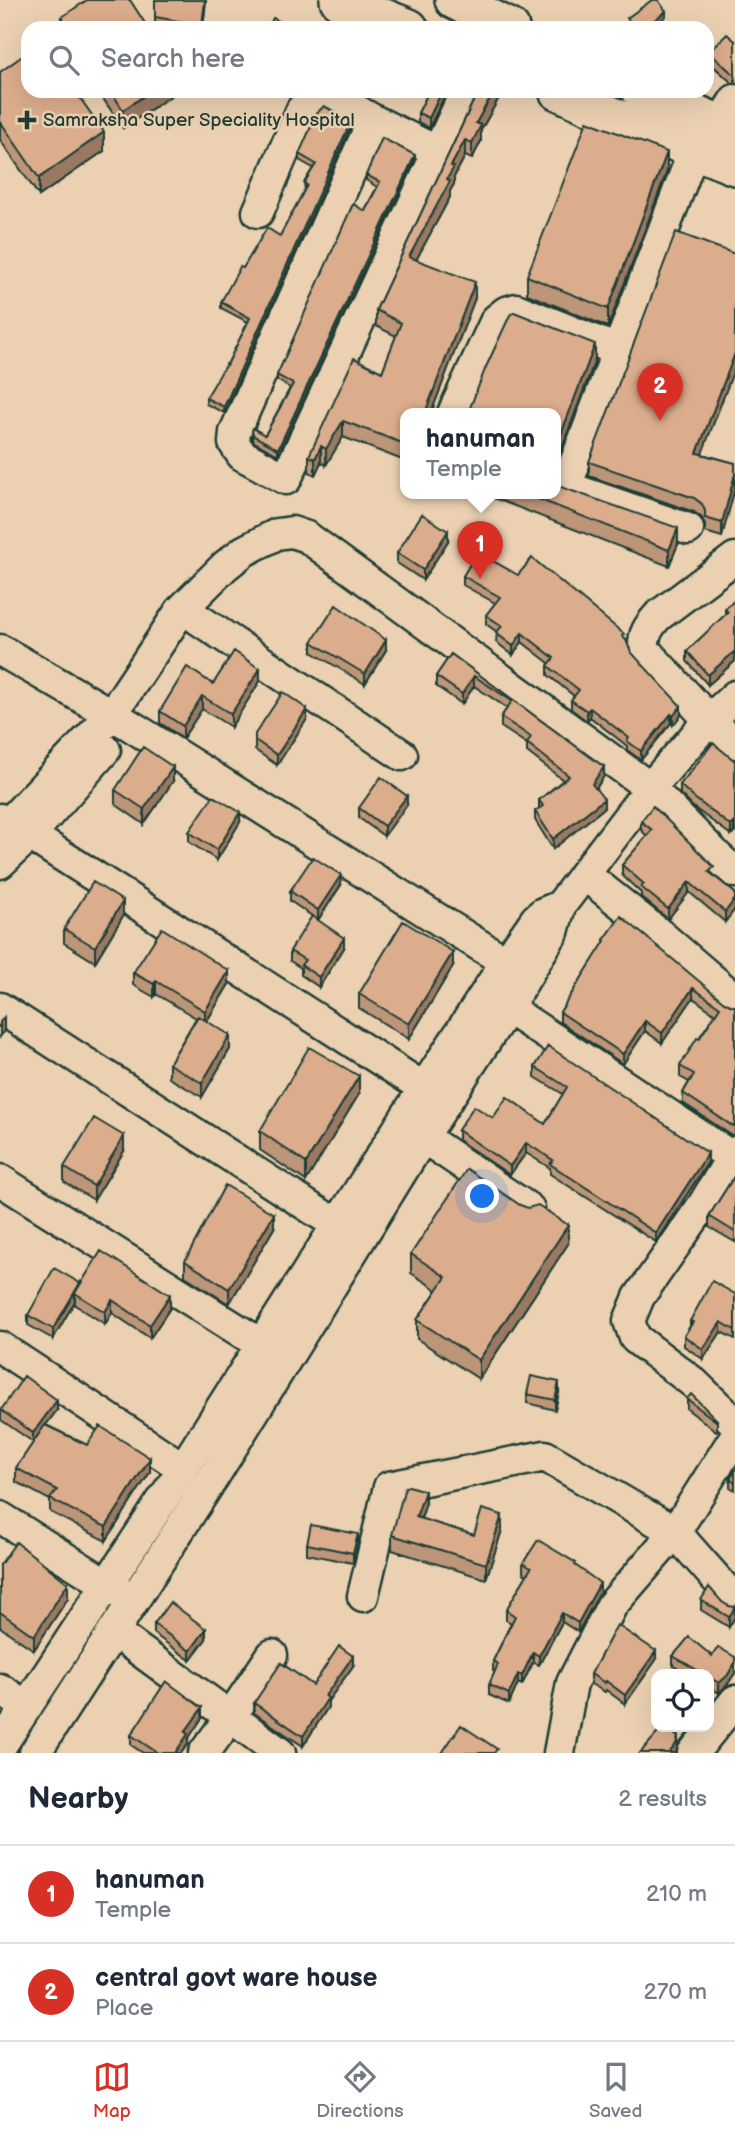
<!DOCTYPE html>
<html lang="en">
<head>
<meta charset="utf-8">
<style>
  body { margin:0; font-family:"Balsamiq Sans",sans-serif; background:#f6f6f7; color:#1f2937 }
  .controls { position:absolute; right:21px; bottom:21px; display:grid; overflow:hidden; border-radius:14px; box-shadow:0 7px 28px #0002 }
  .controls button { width:63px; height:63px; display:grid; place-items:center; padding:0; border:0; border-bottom:2px solid #e0e1e3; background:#fff; color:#1f2937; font:35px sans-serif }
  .you { position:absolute; left:483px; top:1197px; width:24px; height:24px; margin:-18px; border:5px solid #fff; border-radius:50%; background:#1a73e8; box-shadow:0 0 0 10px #1a73e833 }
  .badge { display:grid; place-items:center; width:46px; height:46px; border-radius:50%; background:#d93025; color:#fff; font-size:23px; font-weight:700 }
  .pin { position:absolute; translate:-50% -58px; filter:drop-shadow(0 2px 4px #0008) }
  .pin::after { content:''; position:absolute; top:37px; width:24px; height:21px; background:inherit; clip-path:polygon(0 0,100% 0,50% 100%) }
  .popup { position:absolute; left:400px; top:408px; width:161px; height:91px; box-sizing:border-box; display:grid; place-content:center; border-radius:14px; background:#fff; filter:drop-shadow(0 2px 5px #0005); font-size:23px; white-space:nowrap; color:#747a83 }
  .popup b { font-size:26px; color:#1f2937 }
  .popup::after { content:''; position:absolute; left:50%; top:100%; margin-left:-14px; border:14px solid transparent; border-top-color:#fff }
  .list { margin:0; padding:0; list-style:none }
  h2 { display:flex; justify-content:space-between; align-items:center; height:91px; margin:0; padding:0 28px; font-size:30px }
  h2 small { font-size:23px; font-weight:400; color:#747a83 }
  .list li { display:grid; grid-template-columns:46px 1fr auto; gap:21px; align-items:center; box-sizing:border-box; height:98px; padding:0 28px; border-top:2px solid #e0e1e3 }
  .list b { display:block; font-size:26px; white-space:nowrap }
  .list p { margin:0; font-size:23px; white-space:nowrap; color:#747a83 }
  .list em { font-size:23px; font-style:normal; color:#747a83 }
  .icon { flex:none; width:38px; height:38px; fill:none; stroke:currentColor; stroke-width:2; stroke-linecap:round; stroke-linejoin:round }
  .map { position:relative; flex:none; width:735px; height:1753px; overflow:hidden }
  .search { position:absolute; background:#fff; box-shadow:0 7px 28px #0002; left:21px; right:21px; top:21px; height:77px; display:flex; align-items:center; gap:18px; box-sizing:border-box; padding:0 24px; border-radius:21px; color:#747a83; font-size:26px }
  .sheet { height:287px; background:#fff }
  nav { display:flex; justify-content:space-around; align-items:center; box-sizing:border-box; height:98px; border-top:2px solid #e0e1e3; background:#fff; font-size:19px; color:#747a83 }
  nav a { display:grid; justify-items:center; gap:4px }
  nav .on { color:#d93025 }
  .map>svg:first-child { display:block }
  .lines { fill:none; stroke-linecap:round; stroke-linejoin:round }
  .minor-casing { stroke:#1f3d34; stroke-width:35 }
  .major-casing { stroke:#1f3d34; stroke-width:42 }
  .minor { stroke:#ebd1b2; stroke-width:30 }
  .major { stroke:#ebd1b2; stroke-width:37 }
  .wall { fill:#bd9579; stroke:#1f3d34; stroke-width:2 }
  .shaded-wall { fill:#9a7963; stroke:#1f3d34; stroke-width:2 }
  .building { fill:#dcad8d; stroke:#1f3d34; stroke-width:2 }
  .poi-dot { fill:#1f3d34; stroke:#ebd1b2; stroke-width:2.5 }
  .labels { text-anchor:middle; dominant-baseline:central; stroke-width:5; stroke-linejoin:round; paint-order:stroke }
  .poi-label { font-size:19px; fill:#1f3d34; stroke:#ebd1b2; text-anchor:start }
</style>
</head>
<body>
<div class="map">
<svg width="735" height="1753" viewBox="0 0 735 1753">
  <rect width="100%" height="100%" fill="#ebd1b2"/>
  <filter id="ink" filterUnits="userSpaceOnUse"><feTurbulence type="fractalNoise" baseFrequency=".0143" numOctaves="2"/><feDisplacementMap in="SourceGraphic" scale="14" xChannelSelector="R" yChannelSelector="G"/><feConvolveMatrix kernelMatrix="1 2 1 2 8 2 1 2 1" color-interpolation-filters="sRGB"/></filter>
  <g filter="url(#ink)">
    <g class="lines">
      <defs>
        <path id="minor" d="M373,120l-138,312 -1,11 8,12 44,24 180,-388
          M719,125l16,-25
          M258,212l44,-103 15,-15 10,-1 46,27 63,31
          M453,413l43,-93 10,-8 10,-3 101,41
          M555,483l133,46
          M566,487l128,-337
          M735,558l-77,58c-10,11 -15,19 -14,33l65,71 26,23
          M198,619l204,136
          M0,650l128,74 378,238
          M0,819l30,16 394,253
          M0,829l8,-5 104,-110 69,-104 44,-44 19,-15 33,-17 15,-2 15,5 343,251 69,70 16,14
          M0,863l30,-28 75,-85
          M584,874l73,58 78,67
          M0,1008l353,227
          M507,1008l225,149
          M423,1137l106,72
          M735,1152l-32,53 -64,92 -10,24 6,17 59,45 41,40
          M0,1180l262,165
          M0,1347l183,121
          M0,1517l124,78
          M363,1596l26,-109 156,-31 130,76 60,68
          M113,1631l167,122
          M0,1689l27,18
          M0,1747l175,-266 249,-393 82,-126 30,-43 7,-6 17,-7
          M35,1753l179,-277 209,-339 84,-129 46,-76 7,-26 90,-118 59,-68 26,-24
          M204,1753l27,-37 41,-61
          M559,1753l13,-70 40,-78 63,-73 60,-95
          M693,1753l42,-52"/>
        <path id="major" d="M339,0l70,28
          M454,0l56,28
          M558,91l77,35 100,40
          M641,91l94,39"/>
      </defs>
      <use href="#minor" class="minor-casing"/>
      <use href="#major" class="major-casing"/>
      <use href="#minor" class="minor"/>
      <use href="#major" class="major"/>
    </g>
    <path class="wall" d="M155,0h51l-3,28h-48z
      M62,17l86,11h-86z
      M735,41v43l-3,-1 -23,-21v-10z
      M0,72l104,79 -65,45 -39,-56z
      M98,91h80l-55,37z
      M429,91h18l-18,37 -11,-6v-9z
      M478,91h22v5l-19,34v11l-9,18 -7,-3 -11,21v7l-4,7v6l-34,63 59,38 -44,115h-26v48l-62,-24 -17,28 -5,-3 -6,13 -6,-3v-16l73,-84 14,-36 -20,-10v-16z
      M335,114l15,15 -126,284 -18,-9v-6l21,-33 21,-43 -27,-14v-6l22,-34 37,-32 25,-46 -1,-7 9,-15 -14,-8v-6z
      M415,160l-137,295 -24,-13 -2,-6v-5l13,4 25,-47 -13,-8v-5l100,-188 -11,-7v-5z
      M667,171l-59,156 -81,-33v-18z
      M702,454l33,9 -13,74 -17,-5v-7l-3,-7 -8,-6 -105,-36v-14z
      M481,493h74l123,51 -9,22z
      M448,541l-25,39 -26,-17v-10z
      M463,576l161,62 7,14 50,63 -8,10 -2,-2 -30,37 -14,-10v-4l-37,-29 -3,4 -16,-12v-9l3,-4 -26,-21v-9l1,-3 -27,-21 -9,13 -17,-13 1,-10 -11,-8v-9l9,-12 -32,-18z
      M735,600v61l-27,24 -21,-24v-10l38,-36v-6z
      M312,642l74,8 -21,34 -53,-32z
      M451,654l153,113v9l-8,13 8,19 -51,41 -18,-29v-9l4,-2v-9l24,-20 -36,-28v-8l-26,-17v-10l6,-9 -33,-22 -12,18 -26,-18v-10z
      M260,681l-29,46 -29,-18 -19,29 -23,-15v-12l53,-27z
      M307,719l-30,46 -22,-15v-16z
      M735,761v71h-1l-3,3 -38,-28 -13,-13v-9z
      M173,781l-29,43 -29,-20v-14z
      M407,805l-23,31 -25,-18v-10z
      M641,821l94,72v16l-10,13 -36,-30 -21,27 -27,-22v-4l-19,-18v-10l25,-29 -6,-6z
      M240,822l-23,38 -28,-18v-10z
      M341,885l-23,35 -28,-19v-10z
      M123,916l-28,46 -31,-19v-14z
      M604,940l120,62 8,4h3v130l-4,-1 -48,-32v-10l6,-11 -9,-5v-11l35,-52 -22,-16 -31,45 -17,-12 -22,33 -63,-42v-10l44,-69z
      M344,948l-25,39 -18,-12v-7l-11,-7v-10z
      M453,966l-44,73 -50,-31v-14z
      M133,973l96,11 -22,37 23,28 -28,48 -33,-19v-14l27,-46 -40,-24 -2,3 -21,-12z
      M535,1067l173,95 -52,80 -106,-68v-6l-24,-15 -16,22 -52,-35v-10l35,-12 52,6 18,-30 -28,-17z
      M359,1094l-53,87 -46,-31v-19z
      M124,1151l-30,49 -30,-18v-15z
      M735,1175v67l-26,-15v-11z
      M274,1228l-45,76 -44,-28v-15z
      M568,1244l-89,135 -62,-40v-19l20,-30 -26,-17v-19z
      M80,1285l90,23 -20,30 -38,-25 -7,11 -30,-19v-4l-22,38 -25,-14v-10z
      M735,1294v45l-14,-7 -18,27 -19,-13v-10l6,-10v-5z
      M559,1392l-4,18 -28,-7v-9z
      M687,1399l30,21v10l-1,1 -29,-22z
      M1,1410h56l-11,15 41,20 63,27 -44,69 -56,-29v-12l-34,-18v-14l23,-34 -6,8 -32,-22z
      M735,1470v20l-5,-3v-8z
      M425,1506l-4,13 53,16 28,-5 -16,49 -94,-29v-15z
      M358,1543l-5,20 -46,-9v-10z
      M523,1563l53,3 24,26 -22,40 -16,-10 -23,43 -6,-3 -11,23 -4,-2 -9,21 -20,-9v-10l6,-13 -2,-1v-10l18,-38 -5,-3v-10l21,-35 -4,-2z
      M0,1565l68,33 -34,52 -34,-23z
      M701,1600l21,2 13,15 -6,10 -28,-17z
      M154,1624l52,15 -16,21 -36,-26z
      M673,1656l62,1v16l-8,12 -8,8 -10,-6v-13h-21l-15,-8z
      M656,1660l-31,44 -19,-14 -1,2 -14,-8v-10z
      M353,1666l-25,35v6l-25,39 -49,-33v-10l59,-18z
      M202,1718l-14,21v5l-7,9h-38l-12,-8v-10z"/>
    <path class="shaded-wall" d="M205,0h1l-3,28h-1z
      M666,11v5l-15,12h-3v-3z
      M151,91h27l-55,37v-18z
      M442,91h5l-18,37v-10z
      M494,91h6v5l-19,34v11l-9,18v-16l4,-20z
      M350,123v6l-126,284v-6z
      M104,132v19l-65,45v-18z
      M465,140v16l-11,21v7l-4,7v6l-41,76v-16l38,-78 4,-13z
      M667,152v19l-59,156v-18z
      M415,155v5l-137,295v-6z
      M475,282v16l-44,115h-6z
      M595,344v16l-40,106v-16z
      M735,353v14l-38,100v-14z
      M343,421v16l-17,28v-16z
      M321,446v16l-6,13v-16z
      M735,474v14l-13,49v-14z
      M678,528v16l-9,22v-16z
      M448,531v10l-25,39v-10z
      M522,633v9l-9,13v-9z
      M386,640v10l-21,34v-10z
      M735,651v10l-27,24v-10z
      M260,669v12l-29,46v-13z
      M474,676v10l-12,18v-10z
      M202,696v13l-19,29v-12z
      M681,706v9l-8,10v-9z
      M590,708v9l-3,4v-10z
      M307,709v10l-30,46v-10z
      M671,714v9l-30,37v-9z
      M173,767v14l-29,43v-15z
      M604,767v9l-12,18v-10z
      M407,796v9l-23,31v-10z
      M604,799v9l-51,41v-10z
      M240,812v10l-23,38v-10z
      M734,823v9l-3,3v-9z
      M341,875v10l-23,35v-10z
      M689,882v10l-21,27v-10z
      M735,899v10l-10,13v-10z
      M123,901v15l-28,46v-15z
      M344,938v10l-25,39v-10z
      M453,952v14l-44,73v-15z
      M229,971v13l-24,40v-13z
      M156,981v13l-2,3v-13z
      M693,988v10l-31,45v-10z
      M4,1017v14l-4,6v-15z
      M645,1021v10l-22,33v-10z
      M230,1035v14l-28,48v-14z
      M359,1076v18l-53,87v-18z
      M124,1136v15l-30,49v-14z
      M526,1143v10l-16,22v-9z
      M708,1153v9l-52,80v-9z
      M274,1214v14l-45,76v-15z
      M568,1225v19l-89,135v-19z
      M80,1283v10h-5v8l-22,38v-10z
      M170,1295v13l-20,30v-13z
      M112,1300v13l-7,11v-12z
      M721,1322v10l-18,27v-10z
      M559,1382v10l-4,18v-10z
      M57,1400v10l-24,32v-9z
      M150,1458v14l-44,69v-14z
      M425,1491v15l-9,26v-15z
      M502,1515v15l-16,49v-15z
      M358,1534v9l-5,20v-10z
      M68,1583v15l-34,52v-14z
      M600,1583v9l-22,40v-9z
      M735,1607v10l-6,10v-10z
      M562,1613v9l-23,43v-9z
      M206,1629v10l-16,21v-9z
      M656,1651v9l-31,44v-9z
      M533,1652v10l-11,23v-9z
      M353,1656v10l-25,35v6l-25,39v-10l22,-40z
      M735,1663v10l-8,12 -8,8v-10z
      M518,1674v9l-9,21v-10z
      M202,1708v10l-14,21v5l-7,9h-6l10,-21z
      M678,1737v8l-2,8h-7z"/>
    <path class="building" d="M87,0h43l18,28h-79l-7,-11z
      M155,0h50l-3,25 -47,-8z
      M652,0h6l8,11 -18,14 2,3h-18l-2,-2 2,-2 -5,-6z
      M273,18l19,10h-24z
      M727,34l8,7v33l-3,-1 -23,-21z
      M28,52v39h47l29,41 -65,46 -39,-57v-49z
      M111,91h40l-28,19z
      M429,91h13l-13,27 -11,-5z
      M478,91h16l-18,32 5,2 -9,18 -7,-3 -14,26 3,1 -7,12 3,2 -41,76 66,25 -50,131h-20v31l-62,-23 -17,28 -5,-3 -6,13 -6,-3 45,-98 28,14 19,-49 -25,-13z
      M324,106l11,6 -1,2 16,9 -126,284 -18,-9 20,-34 1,1 23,-47 -29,-16 19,-35 3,1 24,-40 13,8 27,-51 -3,-2 12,-19 -17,-10 18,-41z
      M587,121l80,31 -59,157 -81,-33z
      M382,138l33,17 -137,294 -24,-13 -2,-5 1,-3 12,7 28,-51 -16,-9 76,-171 12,7 15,-29 -14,-7z
      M676,232l59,22v99l-38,100 38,10v11l-13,49 -17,-5v-7l-3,-7 -8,-6 -105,-36z
      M514,312l81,32 -40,106v-37h-87l18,-46 24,-52z
      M555,485l123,43 -9,22 -146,-57h32z
      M422,514l26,17 -25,39 -26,-17z
      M477,552l41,23 14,-17 92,76 -2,2 4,4 5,12 50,54 -8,10 -2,-2 -30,37 -14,-10 2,-3 -39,-30 -3,3 -16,-11 8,-10 -31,-24 6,-8 -32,-25 -9,13 -17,-13 6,-7 -16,-11 14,-18 -37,-21z
      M735,600v51l-27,24 -21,-24 41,-39 -3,-3z
      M336,605l50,35 -21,34 -53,-32z
      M234,651l26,18 -29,45 -29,-18 -19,30 -23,-15 27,-44 26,17z
      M451,654l153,113 -12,17 12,15 -51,40 -18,-28 8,-5 -4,-6 30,-24 -42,-33 4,-6 -30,-20 11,-16 -38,-25 -12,18 -26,-18z
      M283,692l24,17 -30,46 -22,-15v-6z
      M713,743l22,18v62h-1l-3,3 -38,-29 -13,-12z
      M143,747l30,20 -29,42 -29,-19z
      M381,777l26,19 -23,30 -25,-18z
      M213,796l27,16 -23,38 -28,-18z
      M653,806l61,61 -5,5 26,21v6l-10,13 -36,-30 -21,27 -27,-22 3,-3 -22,-19 30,-35 -11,-9z
      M313,857l28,18 -23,35 -28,-19z
      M93,882l30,19 -28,46 -31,-18z
      M312,916l32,22 -25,39 -18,-12 4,-5 -15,-9z
      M621,916l103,86 8,4h3v120l-4,-1 -48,-32 11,-19 -14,-8 17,-28 2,1 21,-32 -27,-19 -31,45 -17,-12 -22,33 -63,-42 45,-71 -1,-1z
      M403,921l50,31 -44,72 -50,-30z
      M162,928l67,43 -24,40 -49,-30 -2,3 -21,-11z
      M198,1016l32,19 -28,48 -33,-19z
      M548,1046l160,107 -52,80 -106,-69 3,-4 -27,-17 -16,23 -52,-36 16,-24 19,12 14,-21 38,27 22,-37 -32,-20z
      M309,1047l50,29 -53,87 -46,-32z
      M94,1118l30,18 -30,50 -30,-19z
      M467,1169l53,36 8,3 10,-3 30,20 -89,135 -62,-40 29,-43 -35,-23z
      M735,1175v57l-26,-16z
      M225,1185l49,29 -45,75 -44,-28z
      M101,1251l69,44 -20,30 -38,-25 -7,12 -30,-19z
      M54,1268l26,15 -27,46 -25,-14z
      M712,1281l23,13v36l-14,-8 -18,27 -19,-13 9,-14 -3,-1z
      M24,1376l33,24 -24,33 -32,-23z
      M531,1376l28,6 -4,18 -28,-6z
      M691,1394l26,26 -1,1 -29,-22z
      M45,1425l42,20 13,-19 50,32 -44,69 -56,-28 7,-9 -41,-22z
      M735,1470v12l-5,-3z
      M409,1486l16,5 -9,26 58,18 8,-26 20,6 -16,49 -94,-29 13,-48z
      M311,1525l47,9 -5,19 -46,-9z
      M538,1540l38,23 -1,2 25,18 -22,40 -16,-10 -23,43 -6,-4 -11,24 -4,-2 -9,20 -20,-9 9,-21 -5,-3 22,-45 -9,-6 25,-42 -8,-5z
      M16,1542l52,41 -34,53 -34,-24v-47z
      M709,1587l13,15 7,4 6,1 -6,10 -28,-17z
      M170,1602l36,27 -16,22 -36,-27z
      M617,1625l39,26 -31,44 -19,-14 -1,2 -14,-9z
      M689,1637l23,19 6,-9 17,10v6l-8,13 -8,7 -10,-6v-3h-5l-31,-18z
      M339,1646l14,10 -28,40 3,2 -25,38 -49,-33 27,-40 32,22z
      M166,1681l36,27 -17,24 3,2 -13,19h-17l-27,-18z
      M461,1725l36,24 -3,4h-52z
      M663,1727h2l13,10 -2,7 -7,9h-29z"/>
  </g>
  <path class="poi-dot" d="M23.5 109.5h7v7h7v7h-7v7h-7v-7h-7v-7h7z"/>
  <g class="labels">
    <g class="poi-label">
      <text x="43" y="120">Samraksha Super Speciality Hospital</text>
    </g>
  </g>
</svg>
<div class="controls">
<button><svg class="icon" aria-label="locate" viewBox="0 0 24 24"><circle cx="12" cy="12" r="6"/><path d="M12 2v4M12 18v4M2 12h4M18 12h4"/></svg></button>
</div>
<div class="you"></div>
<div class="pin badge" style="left:480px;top:579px">1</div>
<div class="popup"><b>hanuman</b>Temple</div>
<div class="pin badge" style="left:660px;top:421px">2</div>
<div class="search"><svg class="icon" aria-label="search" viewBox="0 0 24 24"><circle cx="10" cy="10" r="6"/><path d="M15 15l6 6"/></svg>Search here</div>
</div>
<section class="sheet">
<h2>Nearby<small>2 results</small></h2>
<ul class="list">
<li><span class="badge">1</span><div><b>hanuman</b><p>Temple</p></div><em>210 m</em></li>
<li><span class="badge">2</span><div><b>central govt ware house</b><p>Place</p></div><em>270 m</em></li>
</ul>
</section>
<nav>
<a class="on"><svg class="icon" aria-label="map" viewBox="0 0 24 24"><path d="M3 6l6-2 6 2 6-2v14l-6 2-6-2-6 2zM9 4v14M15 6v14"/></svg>Map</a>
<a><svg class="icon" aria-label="directions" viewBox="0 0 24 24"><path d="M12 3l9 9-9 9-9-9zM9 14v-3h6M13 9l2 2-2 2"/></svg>Directions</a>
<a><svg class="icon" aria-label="saved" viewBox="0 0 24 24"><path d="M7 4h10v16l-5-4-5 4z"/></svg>Saved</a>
</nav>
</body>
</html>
